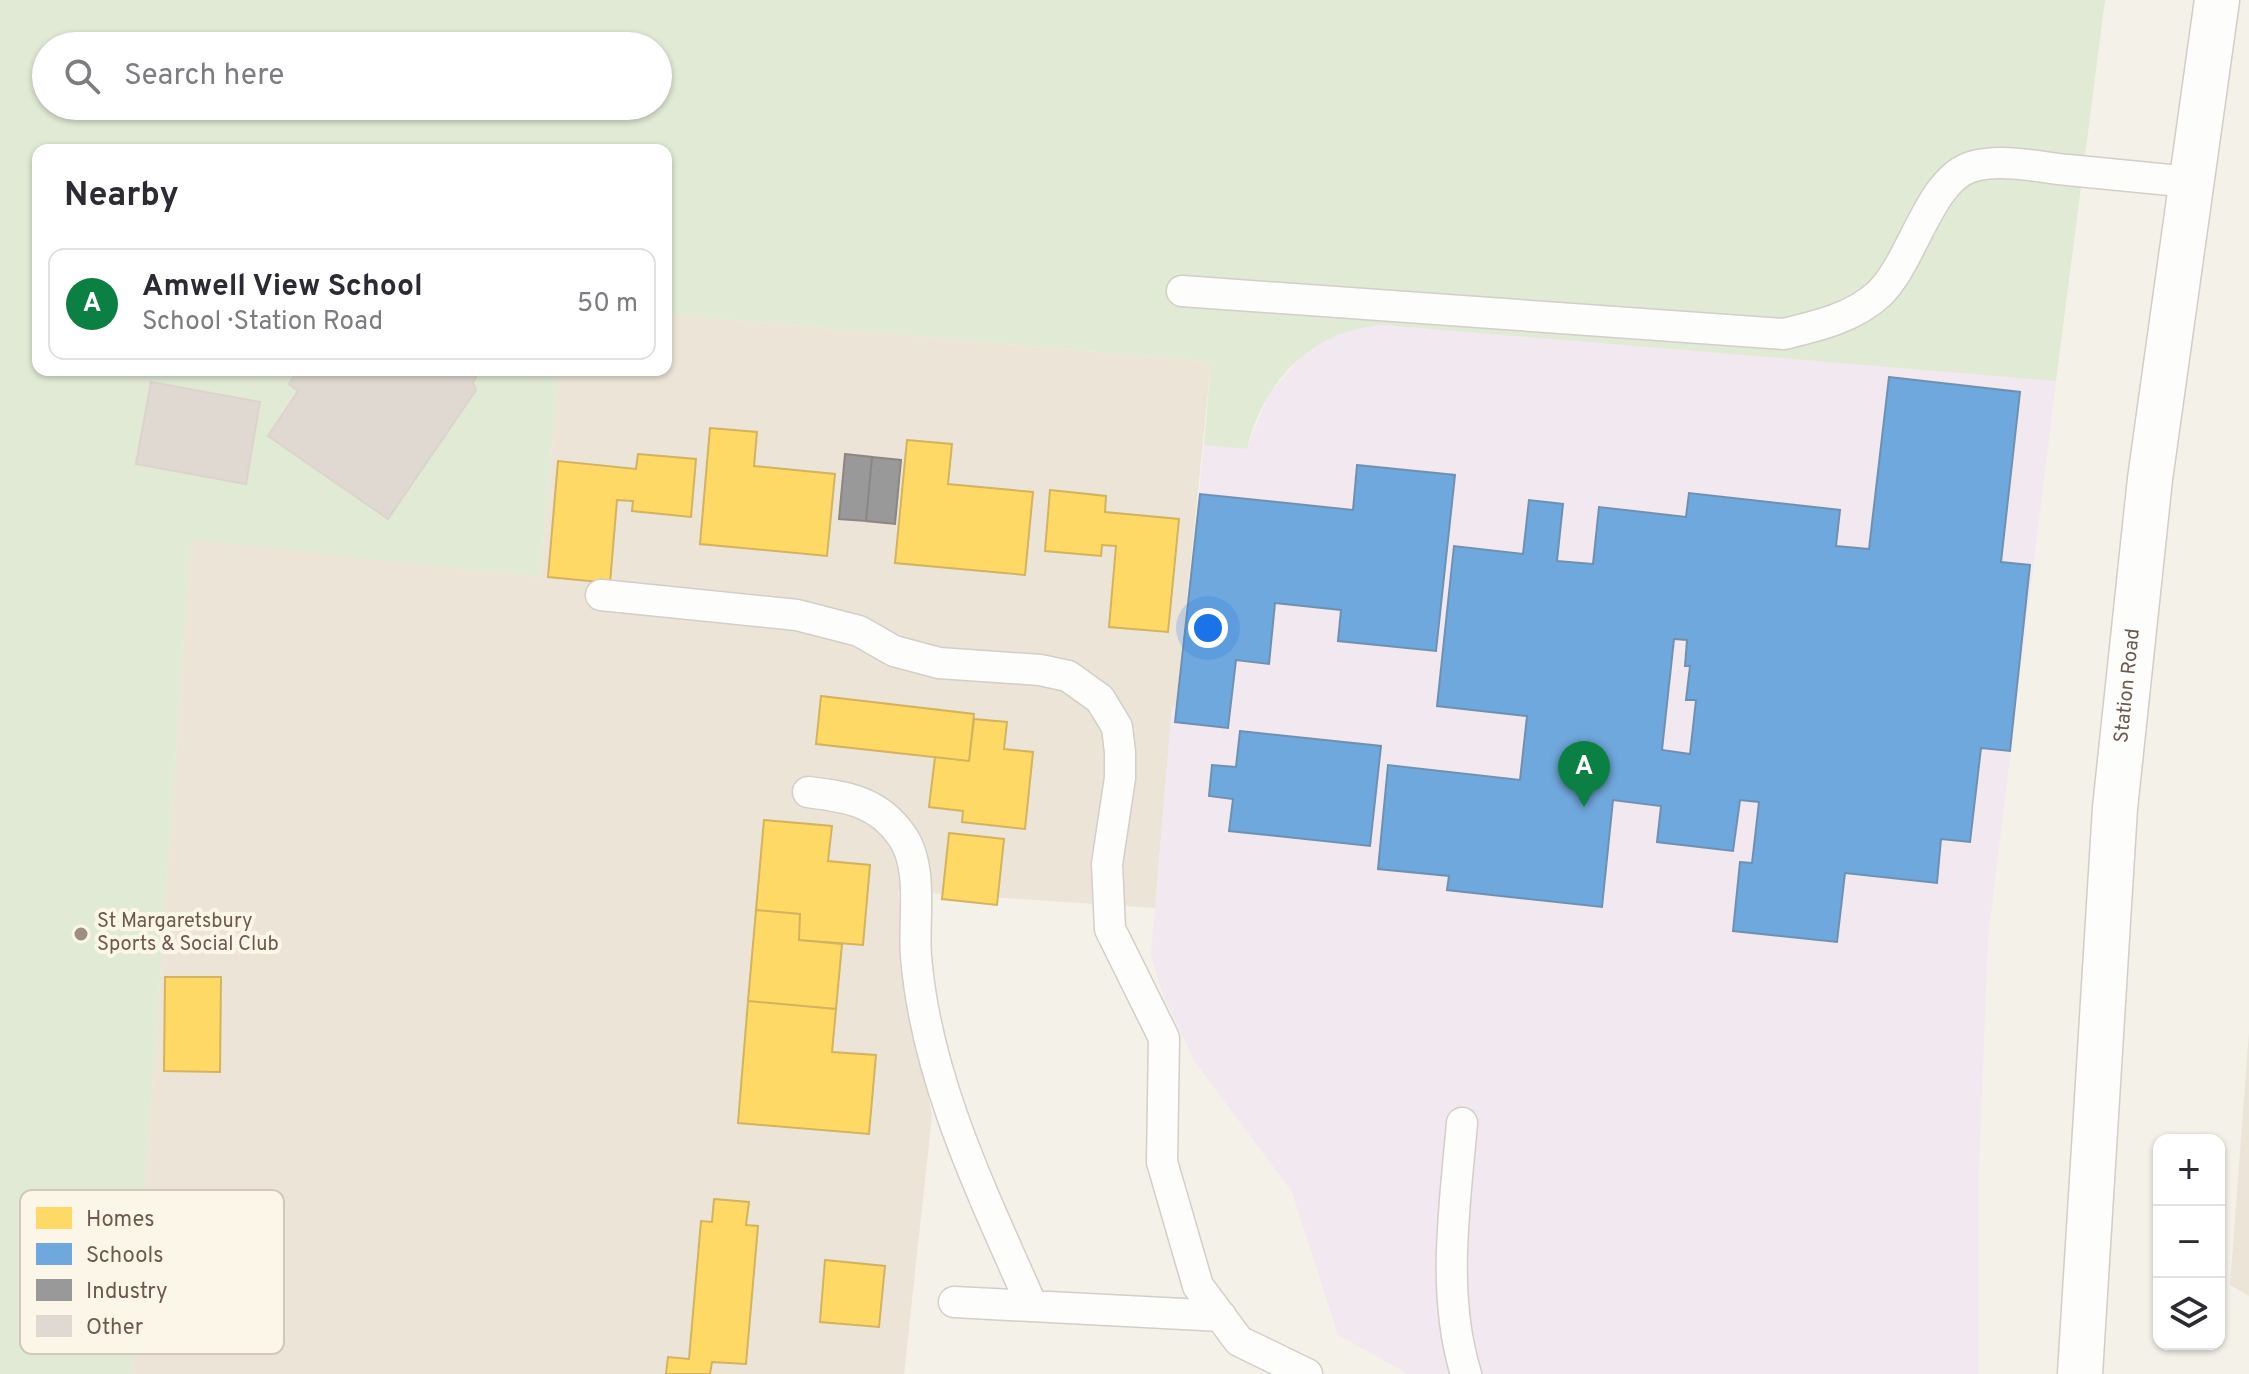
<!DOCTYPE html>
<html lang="en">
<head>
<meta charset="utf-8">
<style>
  body { margin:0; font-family:Overpass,sans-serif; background:#f7f7f7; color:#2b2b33 }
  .controls { position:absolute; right:24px; bottom:24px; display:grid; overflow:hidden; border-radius:16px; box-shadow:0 2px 6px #0004 }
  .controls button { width:72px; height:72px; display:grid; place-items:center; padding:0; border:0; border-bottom:2px solid #e1e1e2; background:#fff; color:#2b2b33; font:40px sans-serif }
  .you { position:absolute; left:1208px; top:628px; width:28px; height:28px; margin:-20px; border:6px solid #fff; border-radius:50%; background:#1a73e8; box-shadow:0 0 0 12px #1a73e833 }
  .badge { display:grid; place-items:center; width:52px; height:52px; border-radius:50%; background:#0b8043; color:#fff; font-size:26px; font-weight:700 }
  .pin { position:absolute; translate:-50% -66px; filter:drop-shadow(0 2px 4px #0008) }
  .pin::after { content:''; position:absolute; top:42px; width:28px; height:24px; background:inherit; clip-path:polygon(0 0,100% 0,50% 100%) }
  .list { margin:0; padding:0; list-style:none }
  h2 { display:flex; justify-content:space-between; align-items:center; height:104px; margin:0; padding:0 32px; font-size:34px }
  h2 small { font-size:26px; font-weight:400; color:#7c7c81 }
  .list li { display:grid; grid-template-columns:52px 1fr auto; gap:24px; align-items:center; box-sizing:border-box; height:112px; margin:0 16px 16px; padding:0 16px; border:2px solid #e1e1e2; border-radius:16px }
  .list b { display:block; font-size:30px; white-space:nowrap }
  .list p { margin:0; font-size:26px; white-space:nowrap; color:#7c7c81 }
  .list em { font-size:26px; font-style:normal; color:#7c7c81 }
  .icon { flex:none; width:44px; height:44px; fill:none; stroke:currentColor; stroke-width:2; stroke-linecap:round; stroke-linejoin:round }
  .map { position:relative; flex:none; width:2249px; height:1374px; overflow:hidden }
  .search { position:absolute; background:#fff; box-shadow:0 2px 6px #0004; left:32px; top:32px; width:640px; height:88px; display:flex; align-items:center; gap:20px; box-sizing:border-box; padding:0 28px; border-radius:44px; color:#7c7c81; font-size:30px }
  .panel { position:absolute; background:#fff; box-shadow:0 2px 6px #0004; left:32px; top:144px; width:640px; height:232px; border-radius:16px }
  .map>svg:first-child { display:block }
  .residential { fill:#ece4d7 }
  .education { fill:#f1e8f0 }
  .green { fill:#e0ead5; fill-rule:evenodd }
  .homes { fill:#ffd966; stroke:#d3b35e; stroke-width:2 }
  .schools { fill:#6fa8dc; stroke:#6e91b1; stroke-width:2; fill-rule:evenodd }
  .industry { fill:#999; stroke:#8c8682; stroke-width:2 }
  .building { fill:#e0d9d2; stroke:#dcd4cc; stroke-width:2 }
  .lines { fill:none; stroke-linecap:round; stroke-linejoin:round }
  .lane-casing { stroke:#d3cec7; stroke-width:33 }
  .secondary-casing { stroke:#d3cdc6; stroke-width:47 }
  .lane { stroke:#fdfdfc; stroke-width:30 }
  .secondary { stroke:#fdfdfc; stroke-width:44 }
  .poi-dot { fill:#9c8f84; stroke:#fcf6e9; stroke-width:3 }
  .labels { text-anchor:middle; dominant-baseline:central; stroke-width:8; stroke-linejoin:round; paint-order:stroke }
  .street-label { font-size:20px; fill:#6d5a4d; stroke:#fcf6e9 }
  .poi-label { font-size:20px; fill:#6d5a4d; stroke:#fcf6e9; text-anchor:start }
  .key { fill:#fcf6e9; stroke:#d1c7ba; stroke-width:2 }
  .key-label { font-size:22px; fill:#6d5a4d }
</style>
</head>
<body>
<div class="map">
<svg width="2249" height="1374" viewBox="0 0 2249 1374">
  <rect width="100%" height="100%" fill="#f4f1e9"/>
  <path class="residential" d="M666,314l545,48 -35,345h-4l-17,201 -257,-17 13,112 21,113 -28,258h-772l59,-835 349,38 19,-207h107z
    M2249,1032v264l-19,-11z"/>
  <path class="education" d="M1383,325l673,56 -68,557 -9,233v203h-571l-70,-39 -46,-143 -97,-130 -32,-67 -12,-40 21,-248 4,-1 28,-261 43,4 22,-55 39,-44 22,-14 27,-9z"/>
  <path class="green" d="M0,0h2105l-49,381 -673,-56c-70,4 -120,56 -136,124l-43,-4 7,-83 -545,-48v-164h-628v220h521l-19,207 -349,-37 -59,834h-132zM46,46h612v60h-612z"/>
  <path class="homes" d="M710,428l47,4 -3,34 81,8 -8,82 -127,-12z
    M907,440l45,4 -4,40 85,8 -8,83 -130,-12z
    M638,454l58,5 -5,58 -59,-6 1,-10 -16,-1 -7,83 -62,-6 10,-116 78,8z
    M1050,490l56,6 -1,16 74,7 -11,113 -59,-5 7,-81 -14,-1 -1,11 -56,-5z
    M821,696l153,18 -5,47 -153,-17z
    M974,719l33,3 -3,27 29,3 -8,77 -63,-7 1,-11 -34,-4 6,-50 34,4z
    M764,820l68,6 -4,35 42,4 -7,80 -64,-5 1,-26 -44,-4z
    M949,833l55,6 -7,66 -55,-6z
    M756,910l44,4 -1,26 43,4 -6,65 -88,-8z
    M165,977h56l-1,95 -56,-1z
    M748,1001l88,8 -4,43 44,3 -7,79 -131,-11z
    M714,1199l35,3 -3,23 12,1 -12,138 -34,-2 -2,12h-44l2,-17 21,2 12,-138 11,1z
    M825,1260l60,6 -6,61 -59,-5z"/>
  <path class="schools" d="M1889,377l131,15 -19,170 29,3 -20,186 -29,-3 -11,94 -29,-3 -4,44 -92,-10 -8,69 -104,-11 7,-69 12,1 7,-61 -19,-2 -7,51 -76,-9 4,-36 -48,-6 -11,107 -155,-17 2,-14 -71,-7 10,-104 132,15 7,-64 -90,-10 17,-160 69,8 6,-54 34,4 -6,57 36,3 6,-57 87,10 3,-24 151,17 -4,36 33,3zM1674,639l13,1 -2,26h5l-4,34h10l-6,54 -28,-4z
    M1357,465l98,10 -19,176 -98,-10 3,-31 -66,-7 -6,61 -33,-4 -8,68 -53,-6 25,-228 153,16z
    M1240,731l141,15 -11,100 -141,-15 4,-32 -24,-3 3,-31 24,2z"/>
  <path class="industry" d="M845,454l27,3 -6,64 -27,-2z
    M872,457l29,3 -6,64 -29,-3z"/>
  <path class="building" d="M298,370h182l-7,12 3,8 -88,129 -120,-83 30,-45 -9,-7z
    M151,382l109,20 -14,82 -110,-20z"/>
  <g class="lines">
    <defs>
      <path id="lane" d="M1182,291l602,43c33,-8 69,-16 95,-40 33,-31 50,-114 92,-127 30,-9 67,0 97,3 41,4 82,8 122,12
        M601,595l196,20 62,16 35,20 45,12 101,7 28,6 32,23 17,28 3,25v26l-13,86 3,65 54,109 -2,124 36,124 41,55 68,33
        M808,792c39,5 70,9 94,44 22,31 11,84 14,120 10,124 67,238 116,350
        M1462,1123c-7,82 -21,170 4,251
        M954,1302l267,14"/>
      <g id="secondary">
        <path id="s1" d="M2080,1374l35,-566 35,-329 67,-479"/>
      </g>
    </defs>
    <use href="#lane" class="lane-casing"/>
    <use href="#secondary" class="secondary-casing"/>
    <use href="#lane" class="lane"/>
    <use href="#secondary" class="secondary"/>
  </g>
  <circle class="poi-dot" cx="81" cy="934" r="8"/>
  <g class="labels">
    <g class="street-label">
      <text stroke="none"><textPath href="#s1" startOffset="690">Station Road</textPath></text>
    </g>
    <g class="poi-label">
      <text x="97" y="922">St Margaretsbury<tspan x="97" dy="23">Sports &amp; Social Club</tspan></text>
    </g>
  </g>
  <rect x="20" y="1190" width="264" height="164" rx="12" class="key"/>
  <rect x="36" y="1207" width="36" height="22" fill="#ffd966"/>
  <rect x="36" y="1243" width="36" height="22" fill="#6fa8dc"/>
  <rect x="36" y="1279" width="36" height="22" fill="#999"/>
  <rect x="36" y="1315" width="36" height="22" fill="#e0d9d2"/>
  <g class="key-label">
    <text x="86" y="1226">Homes</text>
    <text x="86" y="1262">Schools</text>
    <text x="86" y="1298">Industry</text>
    <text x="86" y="1334">Other</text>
  </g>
</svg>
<div class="controls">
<button>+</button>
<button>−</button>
<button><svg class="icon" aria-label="layers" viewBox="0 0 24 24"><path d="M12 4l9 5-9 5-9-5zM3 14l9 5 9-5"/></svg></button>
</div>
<div class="you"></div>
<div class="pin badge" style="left:1584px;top:807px">A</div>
<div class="search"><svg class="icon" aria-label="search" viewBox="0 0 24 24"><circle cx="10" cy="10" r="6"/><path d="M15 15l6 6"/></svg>Search here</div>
<section class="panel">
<h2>Nearby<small></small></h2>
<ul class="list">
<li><span class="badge">A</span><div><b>Amwell View School</b><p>School · Station Road</p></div><em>50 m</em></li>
</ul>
</section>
</div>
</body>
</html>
